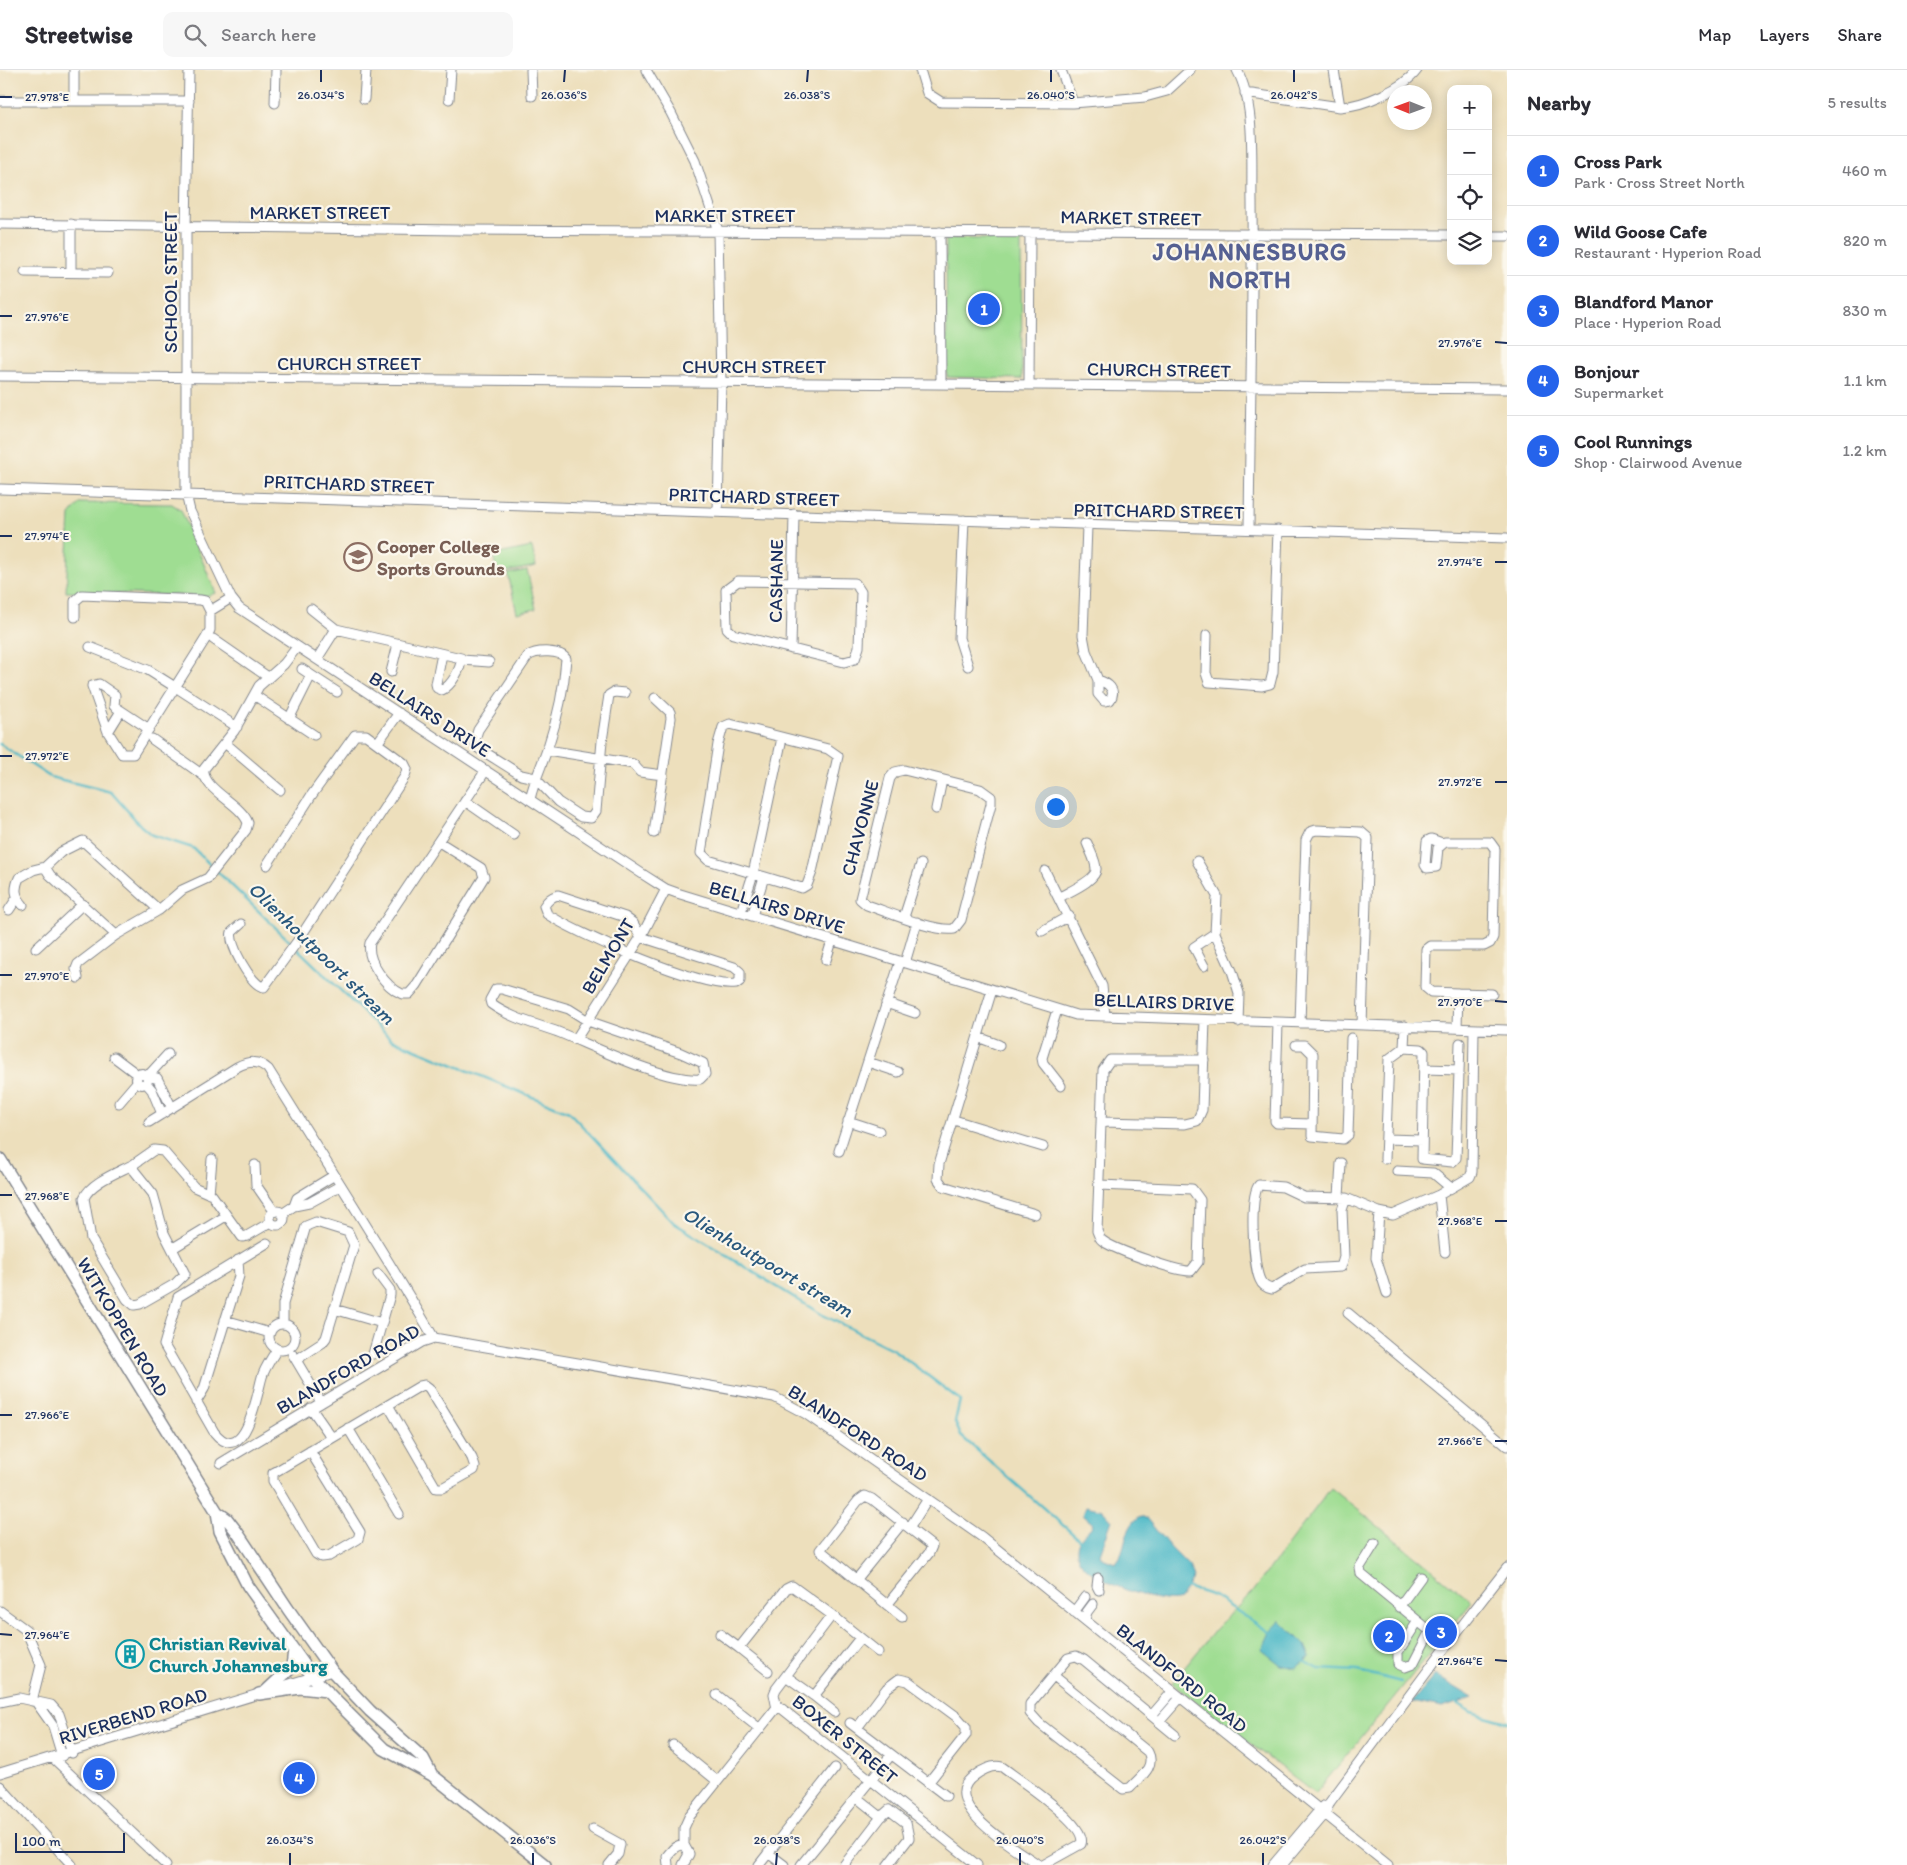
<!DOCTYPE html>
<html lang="en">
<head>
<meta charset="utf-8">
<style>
  body { margin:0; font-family:Itim,sans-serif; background:#f7f7f7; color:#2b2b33 }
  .controls { position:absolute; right:15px; top:15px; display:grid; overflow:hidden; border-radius:10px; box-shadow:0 2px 12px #0003 }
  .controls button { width:45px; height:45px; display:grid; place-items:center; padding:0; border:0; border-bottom:1px solid #e1e1e2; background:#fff; color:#2b2b33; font:25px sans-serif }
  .compass { position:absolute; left:1387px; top:15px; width:45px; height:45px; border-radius:50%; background:#fff; box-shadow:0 2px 12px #0003; rotate:271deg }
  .scale { position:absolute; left:15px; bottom:12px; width:110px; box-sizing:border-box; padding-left:5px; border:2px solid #1b2f5e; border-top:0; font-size:14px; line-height:18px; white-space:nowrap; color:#1b2f5e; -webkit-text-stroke:4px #fbf7ec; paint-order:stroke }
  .you { position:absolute; left:1055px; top:736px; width:18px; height:18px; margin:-12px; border:4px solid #fff; border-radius:50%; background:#1a73e8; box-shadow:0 0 0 8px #1a73e833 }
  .badge { display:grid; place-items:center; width:32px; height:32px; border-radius:50%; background:#2563eb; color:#fff; font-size:16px; font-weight:700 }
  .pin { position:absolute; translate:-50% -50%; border:2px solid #fff; box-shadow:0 1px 5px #0006 }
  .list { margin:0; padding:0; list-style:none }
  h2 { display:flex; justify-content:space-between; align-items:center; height:65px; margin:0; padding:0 20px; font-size:21px }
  h2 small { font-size:16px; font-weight:400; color:#7c7c81 }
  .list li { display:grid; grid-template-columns:32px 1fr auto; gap:15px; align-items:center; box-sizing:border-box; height:70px; padding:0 20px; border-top:1px solid #e1e1e2 }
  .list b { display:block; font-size:19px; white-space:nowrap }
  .list p { margin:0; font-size:16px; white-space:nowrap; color:#7c7c81 }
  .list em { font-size:16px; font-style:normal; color:#7c7c81 }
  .icon { flex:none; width:28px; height:28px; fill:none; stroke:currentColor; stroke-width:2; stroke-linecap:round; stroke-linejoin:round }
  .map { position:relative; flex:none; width:1507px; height:1795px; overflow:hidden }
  header { display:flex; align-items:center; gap:30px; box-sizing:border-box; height:70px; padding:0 25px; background:#fff; border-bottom:1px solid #e1e1e2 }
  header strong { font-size:24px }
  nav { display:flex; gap:28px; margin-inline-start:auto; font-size:18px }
  .search { width:350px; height:45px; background:#f7f7f7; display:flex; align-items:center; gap:12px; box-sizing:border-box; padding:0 18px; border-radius:10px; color:#7c7c81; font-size:19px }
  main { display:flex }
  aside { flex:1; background:#fff }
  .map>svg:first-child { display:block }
  .green { fill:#9fdd92; stroke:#5d8678 }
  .water { fill:#4ab7c6; stroke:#327392 }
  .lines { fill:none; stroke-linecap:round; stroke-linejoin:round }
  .stream { stroke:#4ab7c6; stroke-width:2.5 }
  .minor-casing { stroke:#84878d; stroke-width:11 }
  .major-casing { stroke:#84878d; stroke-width:14 }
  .minor { stroke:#fff; stroke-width:9 }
  .major { stroke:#fff; stroke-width:11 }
  .ticks { fill:none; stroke:#1b2f5e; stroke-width:2 }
  .labels { text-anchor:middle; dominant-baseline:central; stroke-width:4.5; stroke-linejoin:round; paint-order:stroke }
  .street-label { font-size:19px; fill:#1b2f5e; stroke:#fbf7ec }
  .education-label { font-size:19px; font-weight:bold; fill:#785e54; stroke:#fbf7ec; text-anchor:start }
  .culture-label { font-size:19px; font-weight:bold; fill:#0d838f; stroke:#fbf7ec; text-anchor:start }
  .water-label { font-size:20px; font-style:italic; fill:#29587d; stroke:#fbf7ec }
  .district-label { font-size:24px; font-weight:bold; letter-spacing:1px; fill:#556092; stroke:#fbf7ec }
  .ticks-label { font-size:12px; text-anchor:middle; fill:#1b2f5e; stroke:#fbf7ec; stroke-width:4.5; stroke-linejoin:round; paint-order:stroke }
</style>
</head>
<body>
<header>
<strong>Streetwise</strong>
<div class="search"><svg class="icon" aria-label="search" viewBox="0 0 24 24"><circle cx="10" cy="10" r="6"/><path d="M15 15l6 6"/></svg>Search here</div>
<nav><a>Map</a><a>Layers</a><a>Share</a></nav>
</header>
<main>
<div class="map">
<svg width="1507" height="1795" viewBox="0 0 1507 1795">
  <rect width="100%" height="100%" fill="#fbf7ec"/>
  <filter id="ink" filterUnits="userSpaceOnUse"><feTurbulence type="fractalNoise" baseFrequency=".02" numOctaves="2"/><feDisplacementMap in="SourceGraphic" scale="10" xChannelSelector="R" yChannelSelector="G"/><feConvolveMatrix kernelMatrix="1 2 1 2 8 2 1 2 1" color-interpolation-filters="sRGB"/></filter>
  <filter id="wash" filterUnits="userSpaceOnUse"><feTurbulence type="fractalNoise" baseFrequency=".0096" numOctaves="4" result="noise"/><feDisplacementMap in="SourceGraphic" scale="20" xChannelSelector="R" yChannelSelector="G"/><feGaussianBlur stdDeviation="1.12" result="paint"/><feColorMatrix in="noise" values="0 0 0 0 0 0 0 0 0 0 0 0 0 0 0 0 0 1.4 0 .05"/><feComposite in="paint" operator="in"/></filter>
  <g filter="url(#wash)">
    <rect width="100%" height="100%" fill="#eddfbc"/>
    <path class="green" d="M946,168l75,2 1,139 -75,-2z
      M80,433l92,1 9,6 35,83 -10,3 -140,-4 4,-77z
      M532,477l4,19 -39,8 -4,-19z
      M527,500l9,39 -19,4 -9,-39z
      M1331,1418l141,114 -157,192 -143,-111 44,-54 36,-37z"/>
    <path class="water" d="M1086,1436l17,4 9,10 -12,34 2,4 13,5c13,-11 6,-32 25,-47l6,2 25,30 18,18 4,11 -13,22c-20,8 -97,-21 -102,-42 -5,-19 10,-23 15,-33l-10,-9z
      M1280,1550l25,25 5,12 -14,11 -15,-3 -19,-15 8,-18z
      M1435,1605l38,23 -31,10 -30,-6z"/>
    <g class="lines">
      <path class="stream" d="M0,674l50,33 61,15 30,34 11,9 41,13 198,191 178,73 105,111 147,91 73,36 66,50 -5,22 6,14 120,105
        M1186,1517l28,9 57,37
        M1303,1591l16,8 39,2 43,11
        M1456,1632l15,10 36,10"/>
    </g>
  </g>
  <g filter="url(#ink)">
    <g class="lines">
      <defs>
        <path id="minor" d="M74,0v30
          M189,0l-3,158v266l4,17 41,87 8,10 405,267 22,14 11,4 399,122 431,15
          M531,0l1,26
          M646,0l25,43 24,48 23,70 3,151 -3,129
          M920,0l7,23 14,9 132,1 72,-6 22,-6 23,-21
          M1061,0l12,33
          M1237,0c19,35 14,92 15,132 1,109 -2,218 -3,327
          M1334,0l6,37
          M1245,23l95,14c23,-1 63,-18 77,-37
          M364,29l2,-29
          M449,29l2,-29
          M0,31h189
          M275,33l1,-33
          M0,154l461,6 990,5
          M940,162l1,151
          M1488,166h19
          M25,202l83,1
          M71,202v-48
          M0,306l1507,13
          M1029,314l1,-151
          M0,419l1507,49
          M964,450l-5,118 9,28
          M1087,456l-4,109 3,16 12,29v14l6,7 6,-1c7,-10 -2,-17 -12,-20
          M738,511l117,2 6,9 -2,55 -4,12 -11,3 -111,-28 -6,-6 -1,-38z
          M311,539l25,20
          M75,547v-16l7,-6 118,5 5,1 5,10 21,-13
          M1207,565l-1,38 3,9 53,4 8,-2 3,-12 5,-142
          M213,569l55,38
          M90,577l58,23 27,17
          M791,579l3,-135
          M317,589l19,-30 125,29c1,10 -10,28 -19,32l-5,-2 -1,-4 6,-30
          M462,590l27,2
          M391,602l7,-28
          M311,605l26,17
          M180,620l57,37
          M254,625l60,40
          M289,649l22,-44 -9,-6
          M730,654l98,25 10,7 -26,116 -5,13 -5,3 -94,-28 -7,-7 17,-109 5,-17z
          M149,659l-35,-23 1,-11 -16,-11 -7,2 16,46 14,22h11l73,-116 4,-8v-19
          M108,662l13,-21
          M152,669l52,37
          M378,672l21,-29
          M225,673l55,47
          M547,680l81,13 5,1 7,8 23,3
          M904,700l76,19 11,8v7l-30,116 -7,9c-20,3 -66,-17 -87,-24l-7,-6 30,-121 5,-6z
          M530,729c4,-18 12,-34 18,-52 9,-27 16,-58 18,-88 -5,-9 -29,-9 -38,-3l-50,74 -4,13 4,5 43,27 14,3 23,24 23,15 10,1 5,-7 6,-70 7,-46 5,-3 11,1
          M465,731l49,34
          M936,739l6,-29
          M654,763l17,-115 -1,-6 -15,-14
          M439,772l42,26 3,9 -67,108 -8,9h-7c-16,-7 -36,-33 -32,-51l116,-173
          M1442,773l-11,-4 -4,2 -2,24 2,3 9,-1 2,-19 7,-6h45l5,7 -2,88 -3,6 -6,3h-54l-4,3 -1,38 6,5 27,1 -1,35
          M1197,791l20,35 -2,37 17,38 7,22 -1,29
          M45,797l5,8 66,60 43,-25
          M1045,801l57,115 3,30
          M558,825l67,22 8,6 8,14 93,30 6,5v9l-4,3c-33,5 -159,-50 -189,-70l-3,-8c4,-6 7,-9 14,-11z
          M1060,827c8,-5 37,-17 36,-28 0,-8 -6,-18 -9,-26
          M23,835c-8,-9 -9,-16 -4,-27l14,-8 12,-3 16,-15 22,-11 76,69 23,-20 26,-12 38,-48 2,-7c-6,-19 -47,-34 -44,-54l30,-38 25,-45 25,-22 13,-17
          M9,840l8,-12
          M741,842l12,-38 29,-136
          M752,846l12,-39
          M904,847l17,-53
          M241,854l-9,8c-4,11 19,54 32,55l35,-48 106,-163 2,-7 -3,-6 -38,-28h-11l-44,61 -44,69
          M1042,861l27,-15
          M36,878l47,-44
          M826,890l6,-19
          M905,893l12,-41
          M1204,896l-10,-19 21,-14
          M78,908l-2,-9 2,-5 38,-29
          M496,919h6l67,20 19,12 93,32 22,10 2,11 -5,5c-36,3 -107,-33 -142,-47 -22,-8 -48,-14 -67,-28l-1,-4z
          M992,920l-53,174 -1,15 5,7 92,28
          M1458,923l34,1
          M886,933l29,10
          M1057,940l-15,48 1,5 18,23
          M1278,953l-3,98 2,2 35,1
          M1300,953l6,-183 4,-8 6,-2 45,2 7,6 -6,187
          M978,967l21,8
          M576,969l65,-102 25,-48
          M1296,975h8l9,9 -1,82 31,3 5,-4 3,-97
          M1404,978l17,1 3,3 -2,107 30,3 4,-4 4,-115
          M114,987l24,18
          M868,992l30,10
          M1424,999l35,1
          M136.5 1009a5.5 5.5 0 1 1 11 0a5.5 5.5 0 1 1-11 0Z
          M147,1007l10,1 15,30
          M147,1007l21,-23
          M146,1013l6,7 10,24
          M119,1033l18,-21
          M954,1050l89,27
          M848,1051l31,10
          M149,1052l88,-55c12,-6 21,-7 31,2 56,90 113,178 166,269
          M1101,1052l84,2 12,-3 5,-11 3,-90
          M1386,1069l36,1
          M839,1081l61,-189
          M1385,1089l4,-100 15,-11 1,-22
          M134,1094c-15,8 -43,18 -50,34l7,41 36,60 7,6 6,-1 35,-20 10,-10 -21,-41 -11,-39 -20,-25 1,-5 20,-14 9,1 31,36 18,8 30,42 5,-1 24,-14
          M255,1095l1,20 18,26
          M1397,1101l36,2 18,15
          M1100,1115l92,4 8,11 -2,62 -7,9c-13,1 -76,-21 -88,-30 -4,-2 -4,-6 -6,-10l6,-161 7,-10h94
          M209,1124l3,-35
          M1439,1125l6,57
          M1339,1127l2,-34
          M1346,1128l-4,12 2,47 -3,10 -36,2 -33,20c-5,-1 -10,-4 -12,-9 -7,-14 -11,-85 -1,-95l24,2 21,10 42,1 33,14 14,3 46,-20 31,-18 2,-5 2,-143
          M294,1136l3,-8 36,-22
          M270 1148a7 7 0 1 1 14 0a7 7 0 1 1-14 0Z
          M1379,1142l-3,46 11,35
          M282,1144l12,-8 15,-3 31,-17
          M267,1173l-89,54 -14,48 50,87c31,38 43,-38 48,-55 3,-10 10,-19 15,-28
          M173,1178l53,-32
          M334,1239l48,14
          M1348,1243l159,133
          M225,1250l45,13
          M269 1267a13 13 0 1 1 26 0a13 13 0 1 1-26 0Z
          M283,1254v-20l23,-78 10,-4 32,10 6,13 -28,93 -4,5 -26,17
          M373,1284l17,-59v-5l-12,-16
          M293,1285l28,47
          M196,1332l8,-13 35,-113 -1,-16
          M311,1338l21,30
          M348,1358l51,86
          M310,1381l50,81 -2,7 -29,17 -8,1 -5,-3 -43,-73v-8l2,-1 145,-86 5,-1 4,3 43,70 3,9 -1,3 -32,18h-6l-48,-83
          M221,1393l201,-121 12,-4 340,59 32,17 176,123 406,328
          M910,1457l18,-28
          M1375,1473l-15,24 1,7 86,71
          M1098,1508l-1,8 2,4
          M856,1510l47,-58
          M887,1535l42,-52 3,-7 -60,-47 -7,-3 -7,5 -38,49 82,67
          M1399,1537l22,-30
          M0,1541l26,19 15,35 -9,36
          M1074,1542l11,-15
          M1085,1550l2,-8 6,-8
          M1418,1551l-20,31v12l7,3 8,-3 17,-33
          M720,1564l19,14 47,-59 6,-3 40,29
          M739,1578l29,23
          M878,1582l-46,-37 -56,74 -2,5 2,10 201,161
          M1054,1606l94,76c8,15 -8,25 -18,36l-7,1 -84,-66 -9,-10v-9l38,-46 8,-2 8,4 91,75
          M790,1609l24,17
          M280,1617l52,-16
          M717,1625l43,34
          M0,1632l19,-4 32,7 8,9 13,39
          M36,1632l17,24 9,30
          M834,1642l-20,-16 46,-58
          M1152,1645l20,-23
          M1159,1652l21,-24
          M850,1653l96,73
          M857,1658l30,-40 12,-9 9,2 49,36 9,10v8l-38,48
          M673,1675l43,35
          M53,1688l113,107
          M0,1703l265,-81
          M0,1716l72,79
          M856,1727l25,20
          M593,1759l27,15 -2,10 -9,11
          M684,1775v-17l5,-11 89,-111
          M768,1783l16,12
          M668,1795l-1,-9c5,-6 9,-12 17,-11l5,9 -6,11
          M759,1795l76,-97
          M801,1795l90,-110
          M844,1795l37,-48 8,-7 17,13 3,15 -21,27
          M1039,1795c-20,-14 -104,-62 -65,-89 8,-6 18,-12 28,-9 16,12 87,58 79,77l-38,21
          M1273,1795l50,-59
          M1282,1795l43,-51 5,-12 117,-157 60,-77"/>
        <path id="major" d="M0,1089l217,353 10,7 10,13 51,77 44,62 38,40 53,47 9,17
          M217,1442l3,19 28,55 65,91 24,25 47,47 48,26 113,90
          M264,1623l28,-26 2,-17
          M259,1624l41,-6 27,3"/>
      </defs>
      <use href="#minor" class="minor-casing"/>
      <use href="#major" class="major-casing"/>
      <use href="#minor" class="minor"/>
      <use href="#major" class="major"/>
    </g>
  </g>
  <path class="ticks" d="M321,12v-12M564,12l1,-12M807,12l1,-12M1051,12v-12M1294,12v-12M0,27h12M0,246h12M1495,272l12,1M0,466h12M1495,492h12M0,686h12M1495,712h12M0,905h12M1495,931l12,1M0,1125h12M1495,1151h12M0,1345h12M1495,1371h12M0,1564l12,1M1495,1590l12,1M290,1795v-12M533,1795v-12M776,1795l1,-12M1020,1795v-12M1263,1795v-12"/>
  <defs>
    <symbol id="school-ring" viewBox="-11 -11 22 22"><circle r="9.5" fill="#fbf7ec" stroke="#8d6e63" stroke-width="1.5"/><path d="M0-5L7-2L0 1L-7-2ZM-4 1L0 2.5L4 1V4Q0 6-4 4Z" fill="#8d6e63"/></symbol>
    <symbol id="building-ring" viewBox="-11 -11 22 22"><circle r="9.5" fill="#fbf7ec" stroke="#0f9aa8" stroke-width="1.5"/><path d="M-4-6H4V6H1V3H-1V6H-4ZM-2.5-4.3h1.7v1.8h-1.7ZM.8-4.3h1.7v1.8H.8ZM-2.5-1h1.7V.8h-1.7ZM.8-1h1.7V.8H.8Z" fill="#0f9aa8"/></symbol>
  </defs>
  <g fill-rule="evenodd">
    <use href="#school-ring" x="342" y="471" width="32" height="32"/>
    <use href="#building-ring" x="114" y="1568" width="32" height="32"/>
  </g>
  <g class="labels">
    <g class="street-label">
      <text x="320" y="142">MARKET STREET</text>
      <text x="725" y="145">MARKET STREET</text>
      <text transform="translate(1131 148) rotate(1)">MARKET STREET</text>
      <text transform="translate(170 212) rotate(-90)">SCHOOL STREET</text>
      <text x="349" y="293">CHURCH STREET</text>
      <text x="754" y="296">CHURCH STREET</text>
      <text transform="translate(1159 300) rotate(1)">CHURCH STREET</text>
      <text transform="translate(349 414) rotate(2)">PRITCHARD STREET</text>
      <text transform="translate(754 427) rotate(2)">PRITCHARD STREET</text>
      <text transform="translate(1159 441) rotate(1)">PRITCHARD STREET</text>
      <text transform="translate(776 511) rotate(-89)">CASHANE</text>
      <text transform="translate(430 644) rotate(33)">BELLAIRS DRIVE</text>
      <text transform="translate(860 758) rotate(-75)">CHAVONNE</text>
      <text transform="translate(777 837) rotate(17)">BELLAIRS DRIVE</text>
      <text transform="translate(608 886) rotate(-59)">BELMONT</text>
      <text transform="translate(1164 932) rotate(2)">BELLAIRS DRIVE</text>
      <text transform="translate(123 1257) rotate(59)">WITKOPPEN ROAD</text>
      <text transform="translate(348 1299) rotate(-30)">BLANDFORD ROAD</text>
      <text transform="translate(858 1363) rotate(33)">BLANDFORD ROAD</text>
      <text transform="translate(1182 1608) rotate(39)">BLANDFORD ROAD</text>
      <text transform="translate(133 1646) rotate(-17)">RIVERBEND ROAD</text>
      <text transform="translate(845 1669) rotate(39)">BOXER STREET</text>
    </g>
    <g class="education-label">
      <text x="377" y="476">Cooper College<tspan x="377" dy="22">Sports Grounds</tspan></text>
    </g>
    <g class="culture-label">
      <text x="149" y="1573">Christian Revival<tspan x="149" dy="22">Church Johannesburg</tspan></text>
    </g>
    <g class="water-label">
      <text transform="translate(322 883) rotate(44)">Olienhoutpoort stream</text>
      <text transform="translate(768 1192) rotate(31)">Olienhoutpoort stream</text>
    </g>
    <g class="district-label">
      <text x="1250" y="181">JOHANNESBURG<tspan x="1250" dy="28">NORTH</tspan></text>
    </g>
  </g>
  <g class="ticks-label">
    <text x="321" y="29">26.034°S</text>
    <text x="564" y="29">26.036°S</text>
    <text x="807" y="29">26.038°S</text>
    <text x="1051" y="29">26.040°S</text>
    <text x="1294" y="29">26.042°S</text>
    <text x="47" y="31">27.978°E</text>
    <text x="47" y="251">27.976°E</text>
    <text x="1460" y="277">27.976°E</text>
    <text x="47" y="470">27.974°E</text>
    <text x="1460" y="496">27.974°E</text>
    <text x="47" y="690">27.972°E</text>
    <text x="1460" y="716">27.972°E</text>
    <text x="47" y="910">27.970°E</text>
    <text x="1460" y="936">27.970°E</text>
    <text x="47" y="1130">27.968°E</text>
    <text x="1460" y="1155">27.968°E</text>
    <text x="47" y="1349">27.966°E</text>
    <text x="1460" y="1375">27.966°E</text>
    <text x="47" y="1569">27.964°E</text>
    <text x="1460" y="1595">27.964°E</text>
    <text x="290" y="1774">26.034°S</text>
    <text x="533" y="1774">26.036°S</text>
    <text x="777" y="1774">26.038°S</text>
    <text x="1020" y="1774">26.040°S</text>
    <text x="1263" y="1774">26.042°S</text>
  </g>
</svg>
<div class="controls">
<button>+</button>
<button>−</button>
<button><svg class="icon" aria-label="locate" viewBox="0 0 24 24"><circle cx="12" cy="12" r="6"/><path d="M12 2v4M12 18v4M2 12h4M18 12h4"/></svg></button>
<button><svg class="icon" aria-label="layers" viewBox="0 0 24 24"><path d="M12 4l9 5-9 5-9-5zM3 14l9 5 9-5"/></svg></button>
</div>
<svg class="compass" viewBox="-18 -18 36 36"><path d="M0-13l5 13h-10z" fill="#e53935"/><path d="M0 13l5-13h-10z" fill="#7c7c81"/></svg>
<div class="scale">100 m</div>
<div class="you"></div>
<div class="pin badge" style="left:984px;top:239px">1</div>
<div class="pin badge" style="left:1389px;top:1566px">2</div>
<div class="pin badge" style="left:1441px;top:1562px">3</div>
<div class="pin badge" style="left:299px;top:1708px">4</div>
<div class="pin badge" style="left:99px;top:1704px">5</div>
</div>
<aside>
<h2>Nearby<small>5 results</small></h2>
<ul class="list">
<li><span class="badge">1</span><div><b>Cross Park</b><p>Park · Cross Street North</p></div><em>460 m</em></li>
<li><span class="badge">2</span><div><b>Wild Goose Cafe</b><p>Restaurant · Hyperion Road</p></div><em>820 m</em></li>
<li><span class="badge">3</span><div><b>Blandford Manor</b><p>Place · Hyperion Road</p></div><em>830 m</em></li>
<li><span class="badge">4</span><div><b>Bonjour</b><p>Supermarket</p></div><em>1.1 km</em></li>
<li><span class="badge">5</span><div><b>Cool Runnings</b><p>Shop · Clairwood Avenue</p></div><em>1.2 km</em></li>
</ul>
</aside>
</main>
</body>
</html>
